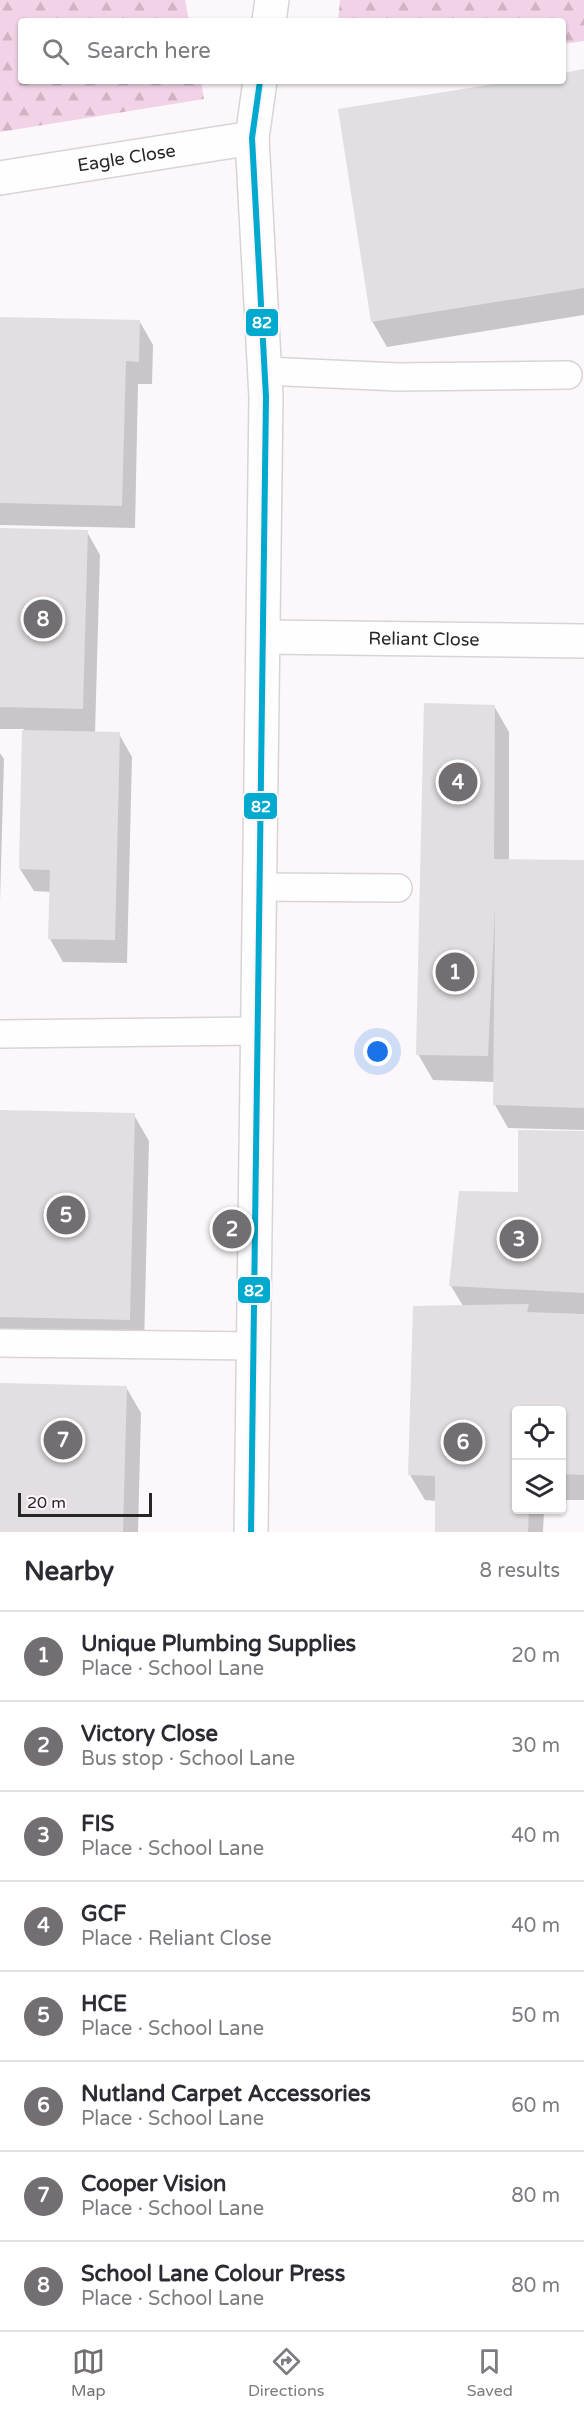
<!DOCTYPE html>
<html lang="en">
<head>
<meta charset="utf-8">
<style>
  body { margin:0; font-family:"Varela Round",sans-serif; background:#f2f2f3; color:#2b2b33 }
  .controls { position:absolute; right:18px; bottom:18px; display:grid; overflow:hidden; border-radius:6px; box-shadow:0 2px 4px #0004 }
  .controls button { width:54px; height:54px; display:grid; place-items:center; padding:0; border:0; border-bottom:2px solid #e1e1e2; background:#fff; color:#2b2b33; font:30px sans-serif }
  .scale { position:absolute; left:18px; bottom:15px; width:134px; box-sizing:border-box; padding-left:6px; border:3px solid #282527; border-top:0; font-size:16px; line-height:21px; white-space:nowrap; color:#282527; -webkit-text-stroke:4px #fef5fa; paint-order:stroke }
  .you { position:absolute; left:378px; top:1052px; width:21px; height:21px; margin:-15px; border:4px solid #fff; border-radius:50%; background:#1a73e8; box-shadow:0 0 0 9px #1a73e833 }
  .badge { display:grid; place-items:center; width:39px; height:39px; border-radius:50%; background:#726e71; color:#fff; font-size:20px; font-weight:700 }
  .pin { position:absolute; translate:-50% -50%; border:3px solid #fff; box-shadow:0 2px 6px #0006 }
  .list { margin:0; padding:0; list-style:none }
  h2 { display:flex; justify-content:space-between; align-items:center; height:78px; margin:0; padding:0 24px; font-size:26px }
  h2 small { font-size:20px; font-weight:400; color:#7c7c81 }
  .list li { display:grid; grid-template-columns:39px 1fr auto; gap:18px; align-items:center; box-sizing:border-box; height:90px; padding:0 24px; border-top:2px solid #e1e1e2 }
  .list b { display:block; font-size:22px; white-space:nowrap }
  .list p { margin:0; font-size:20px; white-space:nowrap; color:#7c7c81 }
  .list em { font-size:20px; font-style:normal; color:#7c7c81 }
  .icon { flex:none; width:33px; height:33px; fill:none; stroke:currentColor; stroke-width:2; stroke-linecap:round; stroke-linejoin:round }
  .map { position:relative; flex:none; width:584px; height:1532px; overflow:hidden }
  .search { position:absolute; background:#fff; box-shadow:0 2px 4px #0004; left:18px; right:18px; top:18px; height:66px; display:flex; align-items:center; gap:15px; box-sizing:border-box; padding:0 21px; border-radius:6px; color:#7c7c81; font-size:22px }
  .sheet { height:798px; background:#fff }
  nav { display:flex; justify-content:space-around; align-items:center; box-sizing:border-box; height:84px; border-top:2px solid #e1e1e2; background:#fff; font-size:16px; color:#7c7c81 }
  nav a { display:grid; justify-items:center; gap:3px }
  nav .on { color:#726e71 }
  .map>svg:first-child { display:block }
  .forest { fill:url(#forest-firs) }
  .shadow { fill:#0003 }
  .building { fill:#e2dee1 }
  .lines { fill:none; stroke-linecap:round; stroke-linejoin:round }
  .lane-casing { stroke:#d8d4d6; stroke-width:30 }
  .street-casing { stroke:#d8d4d6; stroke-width:36 }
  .secondary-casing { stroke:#d8d4d6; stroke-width:36 }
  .lane { stroke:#fffefe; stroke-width:27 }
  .street { stroke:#fffefe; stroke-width:33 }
  .secondary { stroke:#fffefe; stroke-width:33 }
  .bus-1-casing { stroke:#fef5fa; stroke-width:10 }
  .bus-1 { stroke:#00a9ce; stroke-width:6 }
  .labels { text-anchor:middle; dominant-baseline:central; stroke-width:4.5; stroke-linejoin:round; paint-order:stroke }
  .street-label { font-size:18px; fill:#282527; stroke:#fef5fa }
  .line-badge { stroke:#fef5fa; stroke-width:2 }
  .badge-label { font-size:16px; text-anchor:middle; font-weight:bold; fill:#fff }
</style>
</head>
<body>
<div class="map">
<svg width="584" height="1532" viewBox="0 0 584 1532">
  <defs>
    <pattern id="forest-firs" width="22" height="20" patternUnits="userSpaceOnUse" patternTransform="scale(1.5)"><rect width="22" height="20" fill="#f2d2e6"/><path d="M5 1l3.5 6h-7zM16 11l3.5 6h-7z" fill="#d0b4c5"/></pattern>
  </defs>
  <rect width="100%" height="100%" fill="#fcf7fa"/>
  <path class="forest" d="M0,0h185l4,21h-168v60h180l3,18 -204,33z
    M340,0h244v41l-21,3v-23h-225z"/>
  <path class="shadow" d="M584,70v245l-197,32 -15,-26 147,-240h44v-7z
    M0,319l140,3 13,23 -1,39h-14l-3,144 -135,-3z
    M0,530l87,2 13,23 -5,178 24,1 13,23 -5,206 -64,-1 -13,-23 1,-47 -17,-1 -14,-22 4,-140h-24z
    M494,706l15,26v129h75v269l-76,-2 -13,-23v-23l-62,-2 -15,-26z
    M0,753l4,6 -4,143z
    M0,1112l134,3 15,26 -5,204 -144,-3z
    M584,1133v367h-22v-90h-46v100h28l-1,22h-106v-31l-12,-1 -15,-25 53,-169 -12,-20 68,-93z
    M0,1385l126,2 15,26 -3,119h-138z"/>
  <path class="building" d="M584,69v219l-213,34 -33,-213 175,-28h50v-8z
    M0,317l140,3 -1,42 -13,-1 -4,145 -122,-3z
    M0,528l88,2 -5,179 -83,-2z
    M424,703l71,2 -1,154 90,1v248l-91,-3 2,-198 -7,149 -72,-1z
    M22,730l98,2 -5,208 -67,-1 2,-69 -31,-1z
    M0,1110l135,3 -5,207 -130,-3z
    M518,1130l66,1v162l-135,-7 10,-95 59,1z
    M529,1304l-2,8 57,2v161l-22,-1v-64h-46v100h13l-1,22h-93v-56l-27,-1 5,-169z
    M0,1383l127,3 -4,146h-123z"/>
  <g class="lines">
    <defs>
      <path id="lane" d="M265,371l133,6 170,-2
        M261,887l137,1
        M0,1034l259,-3
        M0,1343l254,3"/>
      <g id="street">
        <path id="s1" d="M0,178l252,-40"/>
        <path id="s2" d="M264,637l320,4"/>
      </g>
      <path id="secondary" d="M269,21l3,-21
        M251,1532l15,-1135 -14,-259 8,-57"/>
    </defs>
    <use href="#lane" class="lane-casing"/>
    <use href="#street" class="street-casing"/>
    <use href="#secondary" class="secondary-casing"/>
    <use href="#lane" class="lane"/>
    <use href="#street" class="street"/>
    <use href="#secondary" class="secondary"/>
    <defs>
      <path id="bus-1" d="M251,1532l15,-1135 -14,-259 8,-57"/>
    </defs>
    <use href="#bus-1" class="bus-1-casing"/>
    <use href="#bus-1" class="bus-1"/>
  </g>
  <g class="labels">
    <g class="street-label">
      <text stroke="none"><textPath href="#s1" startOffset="128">Eagle Close</textPath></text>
      <text stroke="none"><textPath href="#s2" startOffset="160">Reliant Close</textPath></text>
    </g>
  </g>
  <g class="line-badge">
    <rect x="245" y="308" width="34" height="29" rx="6" fill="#00a9ce"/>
    <rect x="243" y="792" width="35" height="28" rx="6" fill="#00a9ce"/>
    <rect x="237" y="1276" width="34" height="28" rx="6" fill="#00a9ce"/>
  </g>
  <g class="badge-label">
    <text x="262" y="328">82</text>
    <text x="261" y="812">82</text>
    <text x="254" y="1296">82</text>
  </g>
</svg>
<div class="controls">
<button><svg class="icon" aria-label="locate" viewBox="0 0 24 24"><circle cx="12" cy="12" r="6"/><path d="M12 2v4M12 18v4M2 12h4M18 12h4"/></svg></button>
<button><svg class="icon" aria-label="layers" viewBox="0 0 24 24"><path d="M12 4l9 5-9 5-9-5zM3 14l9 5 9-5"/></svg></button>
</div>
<div class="scale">20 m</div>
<div class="you"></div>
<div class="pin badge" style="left:455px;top:972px">1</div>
<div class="pin badge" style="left:232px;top:1229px">2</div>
<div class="pin badge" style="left:519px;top:1239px">3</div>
<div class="pin badge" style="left:458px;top:782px">4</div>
<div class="pin badge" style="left:66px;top:1215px">5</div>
<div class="pin badge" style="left:463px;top:1442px">6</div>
<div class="pin badge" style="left:63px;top:1440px">7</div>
<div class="pin badge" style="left:43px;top:619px">8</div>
<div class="search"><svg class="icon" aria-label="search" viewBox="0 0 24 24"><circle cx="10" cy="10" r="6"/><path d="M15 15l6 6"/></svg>Search here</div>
</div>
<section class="sheet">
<h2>Nearby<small>8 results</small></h2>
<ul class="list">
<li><span class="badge">1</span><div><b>Unique Plumbing Supplies</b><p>Place · School Lane</p></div><em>20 m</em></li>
<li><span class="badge">2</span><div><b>Victory Close</b><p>Bus stop · School Lane</p></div><em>30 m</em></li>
<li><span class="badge">3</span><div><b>FIS</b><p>Place · School Lane</p></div><em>40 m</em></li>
<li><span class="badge">4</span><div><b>GCF</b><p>Place · Reliant Close</p></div><em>40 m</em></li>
<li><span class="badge">5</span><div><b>HCE</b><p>Place · School Lane</p></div><em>50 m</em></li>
<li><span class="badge">6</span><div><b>Nutland Carpet Accessories</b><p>Place · School Lane</p></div><em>60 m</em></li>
<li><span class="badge">7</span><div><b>Cooper Vision</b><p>Place · School Lane</p></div><em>80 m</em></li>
<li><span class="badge">8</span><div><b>School Lane Colour Press</b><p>Place · School Lane</p></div><em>80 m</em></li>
</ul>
</section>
<nav>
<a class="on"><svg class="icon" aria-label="map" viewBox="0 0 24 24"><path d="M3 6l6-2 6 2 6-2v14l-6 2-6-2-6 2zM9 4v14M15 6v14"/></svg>Map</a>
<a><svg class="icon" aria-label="directions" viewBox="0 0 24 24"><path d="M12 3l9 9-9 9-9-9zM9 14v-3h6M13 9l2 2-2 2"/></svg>Directions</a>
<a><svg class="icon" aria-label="saved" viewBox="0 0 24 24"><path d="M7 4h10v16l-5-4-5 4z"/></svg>Saved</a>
</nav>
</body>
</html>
